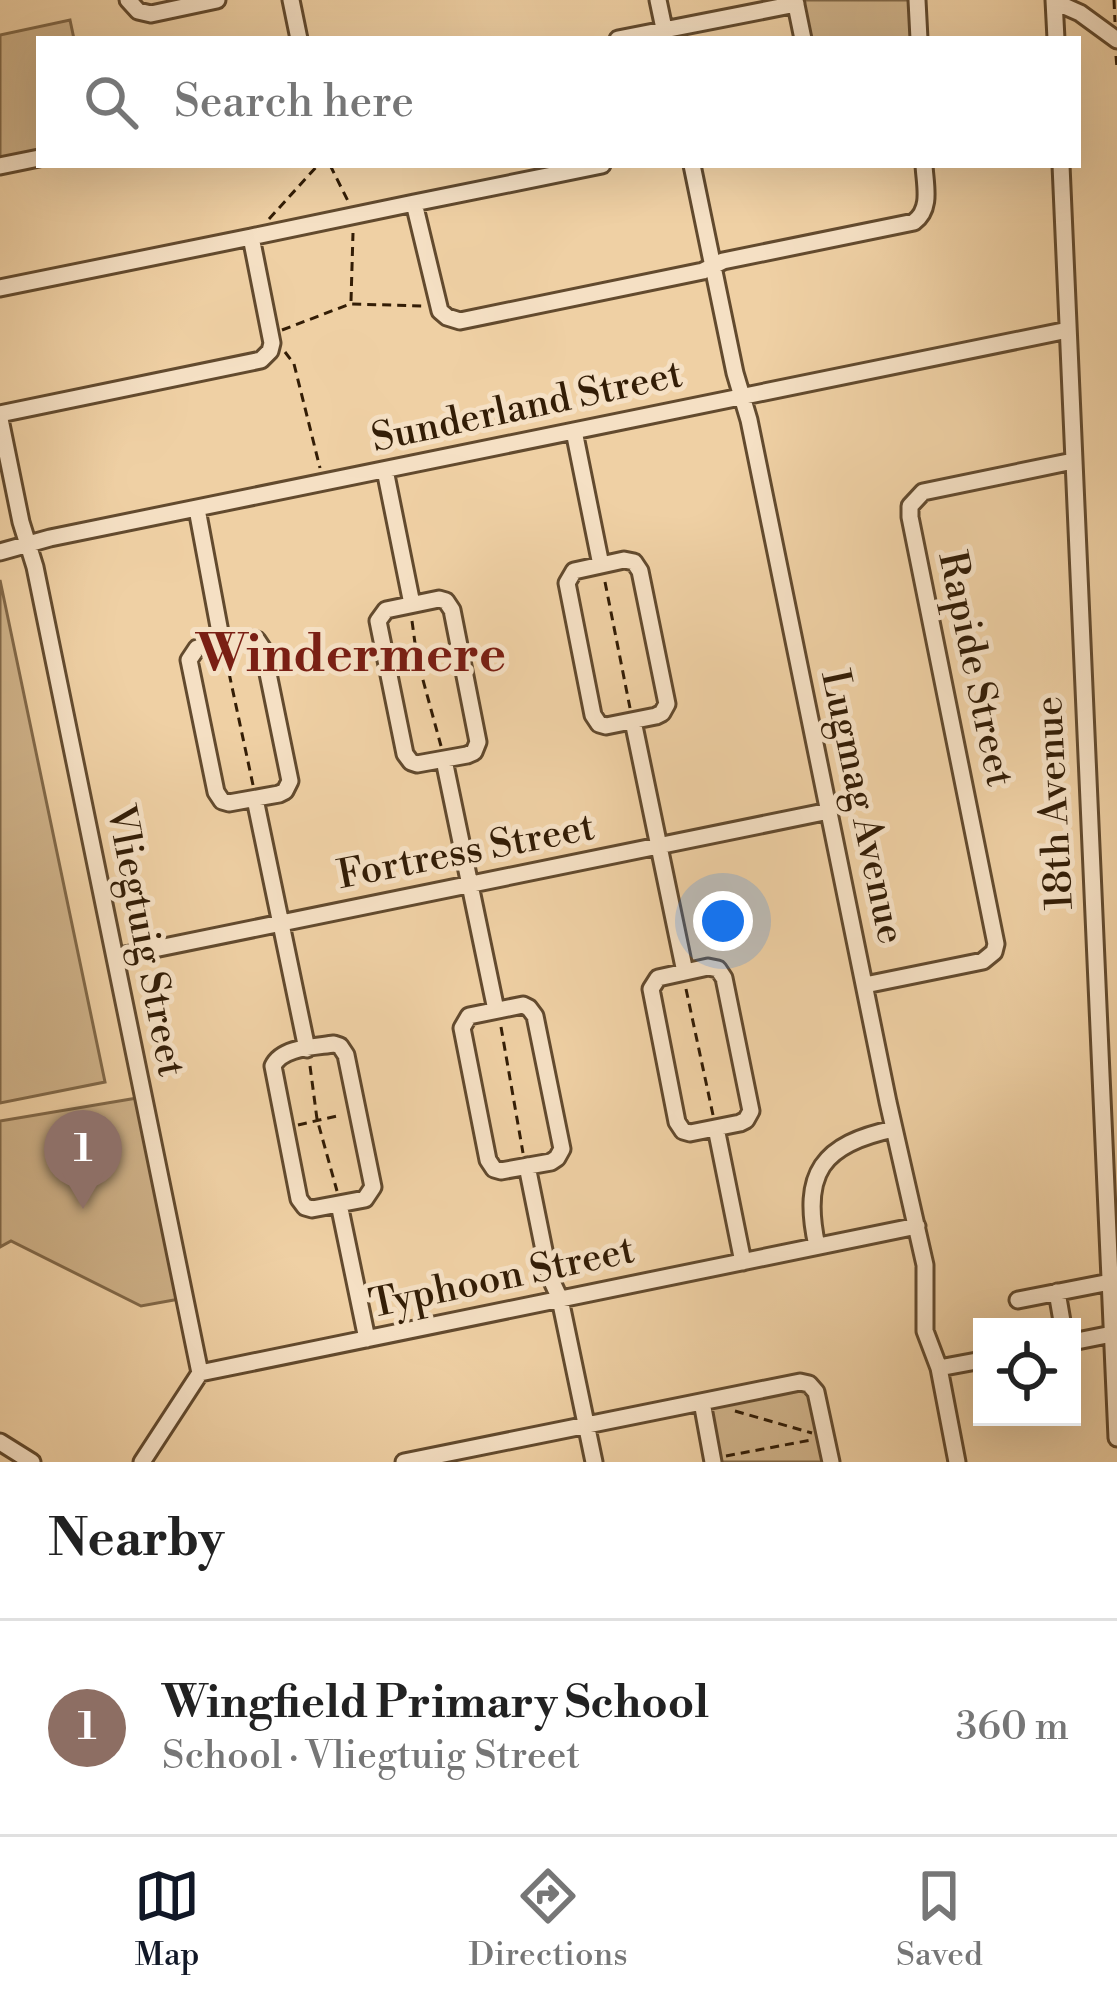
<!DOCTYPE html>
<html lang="en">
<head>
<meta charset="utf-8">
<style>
  body { margin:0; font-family:"Libre Bodoni",serif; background:#f6f6f6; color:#222 }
  .controls { position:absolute; right:36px; bottom:36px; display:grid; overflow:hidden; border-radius:0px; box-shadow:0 12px 48px #0002 }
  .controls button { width:108px; height:108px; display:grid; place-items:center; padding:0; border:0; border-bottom:3px solid #e0e0e0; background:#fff; color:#222; font:60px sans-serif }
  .you { position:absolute; left:723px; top:921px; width:42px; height:42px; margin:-30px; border:9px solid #fff; border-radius:50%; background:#1a73e8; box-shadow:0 0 0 18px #1a73e833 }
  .badge { display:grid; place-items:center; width:78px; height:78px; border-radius:50%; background:#111827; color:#fff; font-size:39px; font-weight:700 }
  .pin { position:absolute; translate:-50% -99px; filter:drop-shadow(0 3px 6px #0008) }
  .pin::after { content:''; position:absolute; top:63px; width:42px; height:36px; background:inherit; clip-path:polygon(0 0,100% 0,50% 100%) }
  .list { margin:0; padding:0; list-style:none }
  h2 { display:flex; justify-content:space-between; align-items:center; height:156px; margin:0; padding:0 48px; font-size:51px }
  h2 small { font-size:39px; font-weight:400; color:#767676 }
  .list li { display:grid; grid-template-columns:78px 1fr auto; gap:36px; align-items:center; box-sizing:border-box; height:216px; padding:0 48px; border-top:3px solid #e0e0e0 }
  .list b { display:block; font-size:45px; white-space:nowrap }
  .list p { margin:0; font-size:39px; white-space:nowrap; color:#767676 }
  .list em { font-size:39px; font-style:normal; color:#767676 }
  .icon { flex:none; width:66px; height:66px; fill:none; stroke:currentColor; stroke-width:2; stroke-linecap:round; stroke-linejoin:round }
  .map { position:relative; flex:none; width:1117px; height:1462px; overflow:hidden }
  .search { position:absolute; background:#fff; box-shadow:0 12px 48px #0002; left:36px; right:36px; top:36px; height:132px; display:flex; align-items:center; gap:30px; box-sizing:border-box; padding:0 42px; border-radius:0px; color:#767676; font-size:45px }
  .sheet { height:372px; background:#fff }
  nav { display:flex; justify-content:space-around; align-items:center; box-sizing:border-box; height:168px; border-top:3px solid #e0e0e0; background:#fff; font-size:33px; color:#767676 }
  nav a { display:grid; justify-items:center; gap:6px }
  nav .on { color:#111827 }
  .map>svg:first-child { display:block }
  .green { fill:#cfb289; stroke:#816848; stroke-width:3 }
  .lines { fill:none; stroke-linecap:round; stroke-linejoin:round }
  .minor-casing { stroke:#624a2e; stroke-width:21 }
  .path { stroke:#331d06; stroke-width:3; stroke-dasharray:9 6; stroke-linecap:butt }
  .minor { stroke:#f5e0c4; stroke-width:15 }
  .labels { text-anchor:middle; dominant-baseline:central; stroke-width:10; stroke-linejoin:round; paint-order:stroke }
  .street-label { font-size:39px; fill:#331d06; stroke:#f5e0c4 }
  .district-label { font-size:51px; font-weight:bold; fill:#7a1f14; stroke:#f5e0c4 }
</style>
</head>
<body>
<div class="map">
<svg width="1117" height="1462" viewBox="0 0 1117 1462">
  <rect width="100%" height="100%" fill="#efd0a4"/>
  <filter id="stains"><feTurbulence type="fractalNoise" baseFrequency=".00167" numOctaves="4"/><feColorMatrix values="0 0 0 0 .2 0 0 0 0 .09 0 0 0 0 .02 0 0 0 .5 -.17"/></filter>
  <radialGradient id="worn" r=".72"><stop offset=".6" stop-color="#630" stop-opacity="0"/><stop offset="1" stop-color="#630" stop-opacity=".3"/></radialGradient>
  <path class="green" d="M800,0h112l2,39h-106z
    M70,20l4,19h-35v112l-39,8v-124z
    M0,580l105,502 -105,21z
    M143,1097l42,201 -44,8 -130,-65 -11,6v-126z
    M797,1387l13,5 16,70h-108l-8,-53 3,-3z"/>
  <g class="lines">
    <defs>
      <path id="minor" d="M128,0l10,11 13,3 66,-14
        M291,0l8,39
        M658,0l8,38
        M795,0l8,39
        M917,0l2,39
        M1054,0l2,39
        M1055,2l25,11 37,27
        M618,39l178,-35
        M602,165l-188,38 26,108 7,6 13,4 243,-50 20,-10 191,-39c18,-13 11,-37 10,-57
        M692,165l43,208 14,47 139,682 37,163v66l14,37 18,94
        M1061,165l56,1273
        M0,166l39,-8
        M251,237l163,-34
        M0,288l251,-51 21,106 -2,8 -9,9 -261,54
        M0,419l21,103 14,45 165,806 -58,89
        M574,431l27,134
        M385,470l27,134
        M197,509l25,134
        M0,552l50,-14 1018,-208
        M624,560l10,2 6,9 27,133 -5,9 -6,3 -50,10 -7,-2 -6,-9 -26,-132 7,-12z
        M439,599l7,2 6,9 26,132 -4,10 -7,3 -50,9 -6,-2 -6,-8 -27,-133 8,-11z
        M247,638l10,2 6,9 27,132 -5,10 -6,3 -50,9 -7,-2 -6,-9 -27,-132 8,-12z
        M633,721l52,251
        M444,760l52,250
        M255,799l52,250
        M115,957l714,-146
        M708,967l10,2 6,9 27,133 -5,9 -6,3 -50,10 -7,-2 -6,-9 -26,-133 7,-11z
        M865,985l118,-24 11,-9 2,-8 -86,-427v-11l13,-14 150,-31
        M523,1005l6,3 6,8 27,133 -5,9 -6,4 -50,9 -7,-2 -6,-9 -26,-132 7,-12z
        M334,1044l6,2 6,9 27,132 -8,12 -53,10 -7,-2 -6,-8 -26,-133c9,-19 41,-19 61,-22z
        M716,1128l27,134
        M527,1166l22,109 11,24 34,163
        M339,1204l28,135
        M817,1246c-16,-73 5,-102 77,-117
        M1057,1292l6,35
        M1018,1300l92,-18
        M1072,1342l40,-8
        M939,1368l43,-8
        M200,1373l717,-147
        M702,1402l11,60
        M0,1442l32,20
        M404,1462l396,-80 9,2 7,8 15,70"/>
    </defs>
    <use href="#minor" class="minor-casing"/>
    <path class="path" d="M1114,0l1,22
      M1116,56l1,12
      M330,165l18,36
      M269,219l49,-54
      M351,301l2,-68
      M282,330l68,-26 74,2
      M285,352l9,12 26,104
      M605,582l25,126
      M412,621l5,37 24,88
      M226,659l27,126
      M686,989l27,126
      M501,1027l22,126
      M310,1066l7,53 20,72
      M298,1125l43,-10
      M735,1411l77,22
      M726,1456l85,-16"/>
    <use href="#minor" class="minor"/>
  </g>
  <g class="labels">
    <g class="street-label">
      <text transform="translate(527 407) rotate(-12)">Sunderland Street</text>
      <text transform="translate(975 669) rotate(78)">Rapide Street</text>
      <text transform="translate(1055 803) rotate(-93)">18th Avenue</text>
      <text transform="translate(862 807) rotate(78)">Lugmag Avenue</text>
      <text transform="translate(466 852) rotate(-11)">Fortress Street</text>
      <text transform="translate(145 941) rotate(79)">Vliegtuig Street</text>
      <text transform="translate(502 1278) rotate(-12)">Typhoon Street</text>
    </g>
    <g class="district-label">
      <text x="351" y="656">Windermere</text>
    </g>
  </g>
  <rect width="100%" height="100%" filter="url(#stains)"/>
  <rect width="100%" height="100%" fill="url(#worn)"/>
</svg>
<div class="controls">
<button><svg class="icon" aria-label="locate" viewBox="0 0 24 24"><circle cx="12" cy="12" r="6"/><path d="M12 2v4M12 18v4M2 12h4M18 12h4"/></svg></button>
</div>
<div class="you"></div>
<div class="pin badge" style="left:83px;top:1209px;background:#8d6e63">1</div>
<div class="search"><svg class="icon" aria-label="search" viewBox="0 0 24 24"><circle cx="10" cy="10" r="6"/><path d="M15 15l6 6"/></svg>Search here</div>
</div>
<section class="sheet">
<h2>Nearby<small></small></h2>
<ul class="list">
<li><span class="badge" style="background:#8d6e63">1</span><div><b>Wingfield Primary School</b><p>School · Vliegtuig Street</p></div><em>360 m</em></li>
</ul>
</section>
<nav>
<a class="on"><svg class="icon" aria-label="map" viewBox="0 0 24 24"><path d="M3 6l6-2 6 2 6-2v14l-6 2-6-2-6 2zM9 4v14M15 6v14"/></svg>Map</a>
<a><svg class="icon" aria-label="directions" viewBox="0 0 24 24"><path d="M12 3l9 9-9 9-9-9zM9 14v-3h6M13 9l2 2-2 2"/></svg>Directions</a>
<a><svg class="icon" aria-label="saved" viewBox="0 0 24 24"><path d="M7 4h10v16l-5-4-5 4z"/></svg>Saved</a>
</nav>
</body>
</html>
